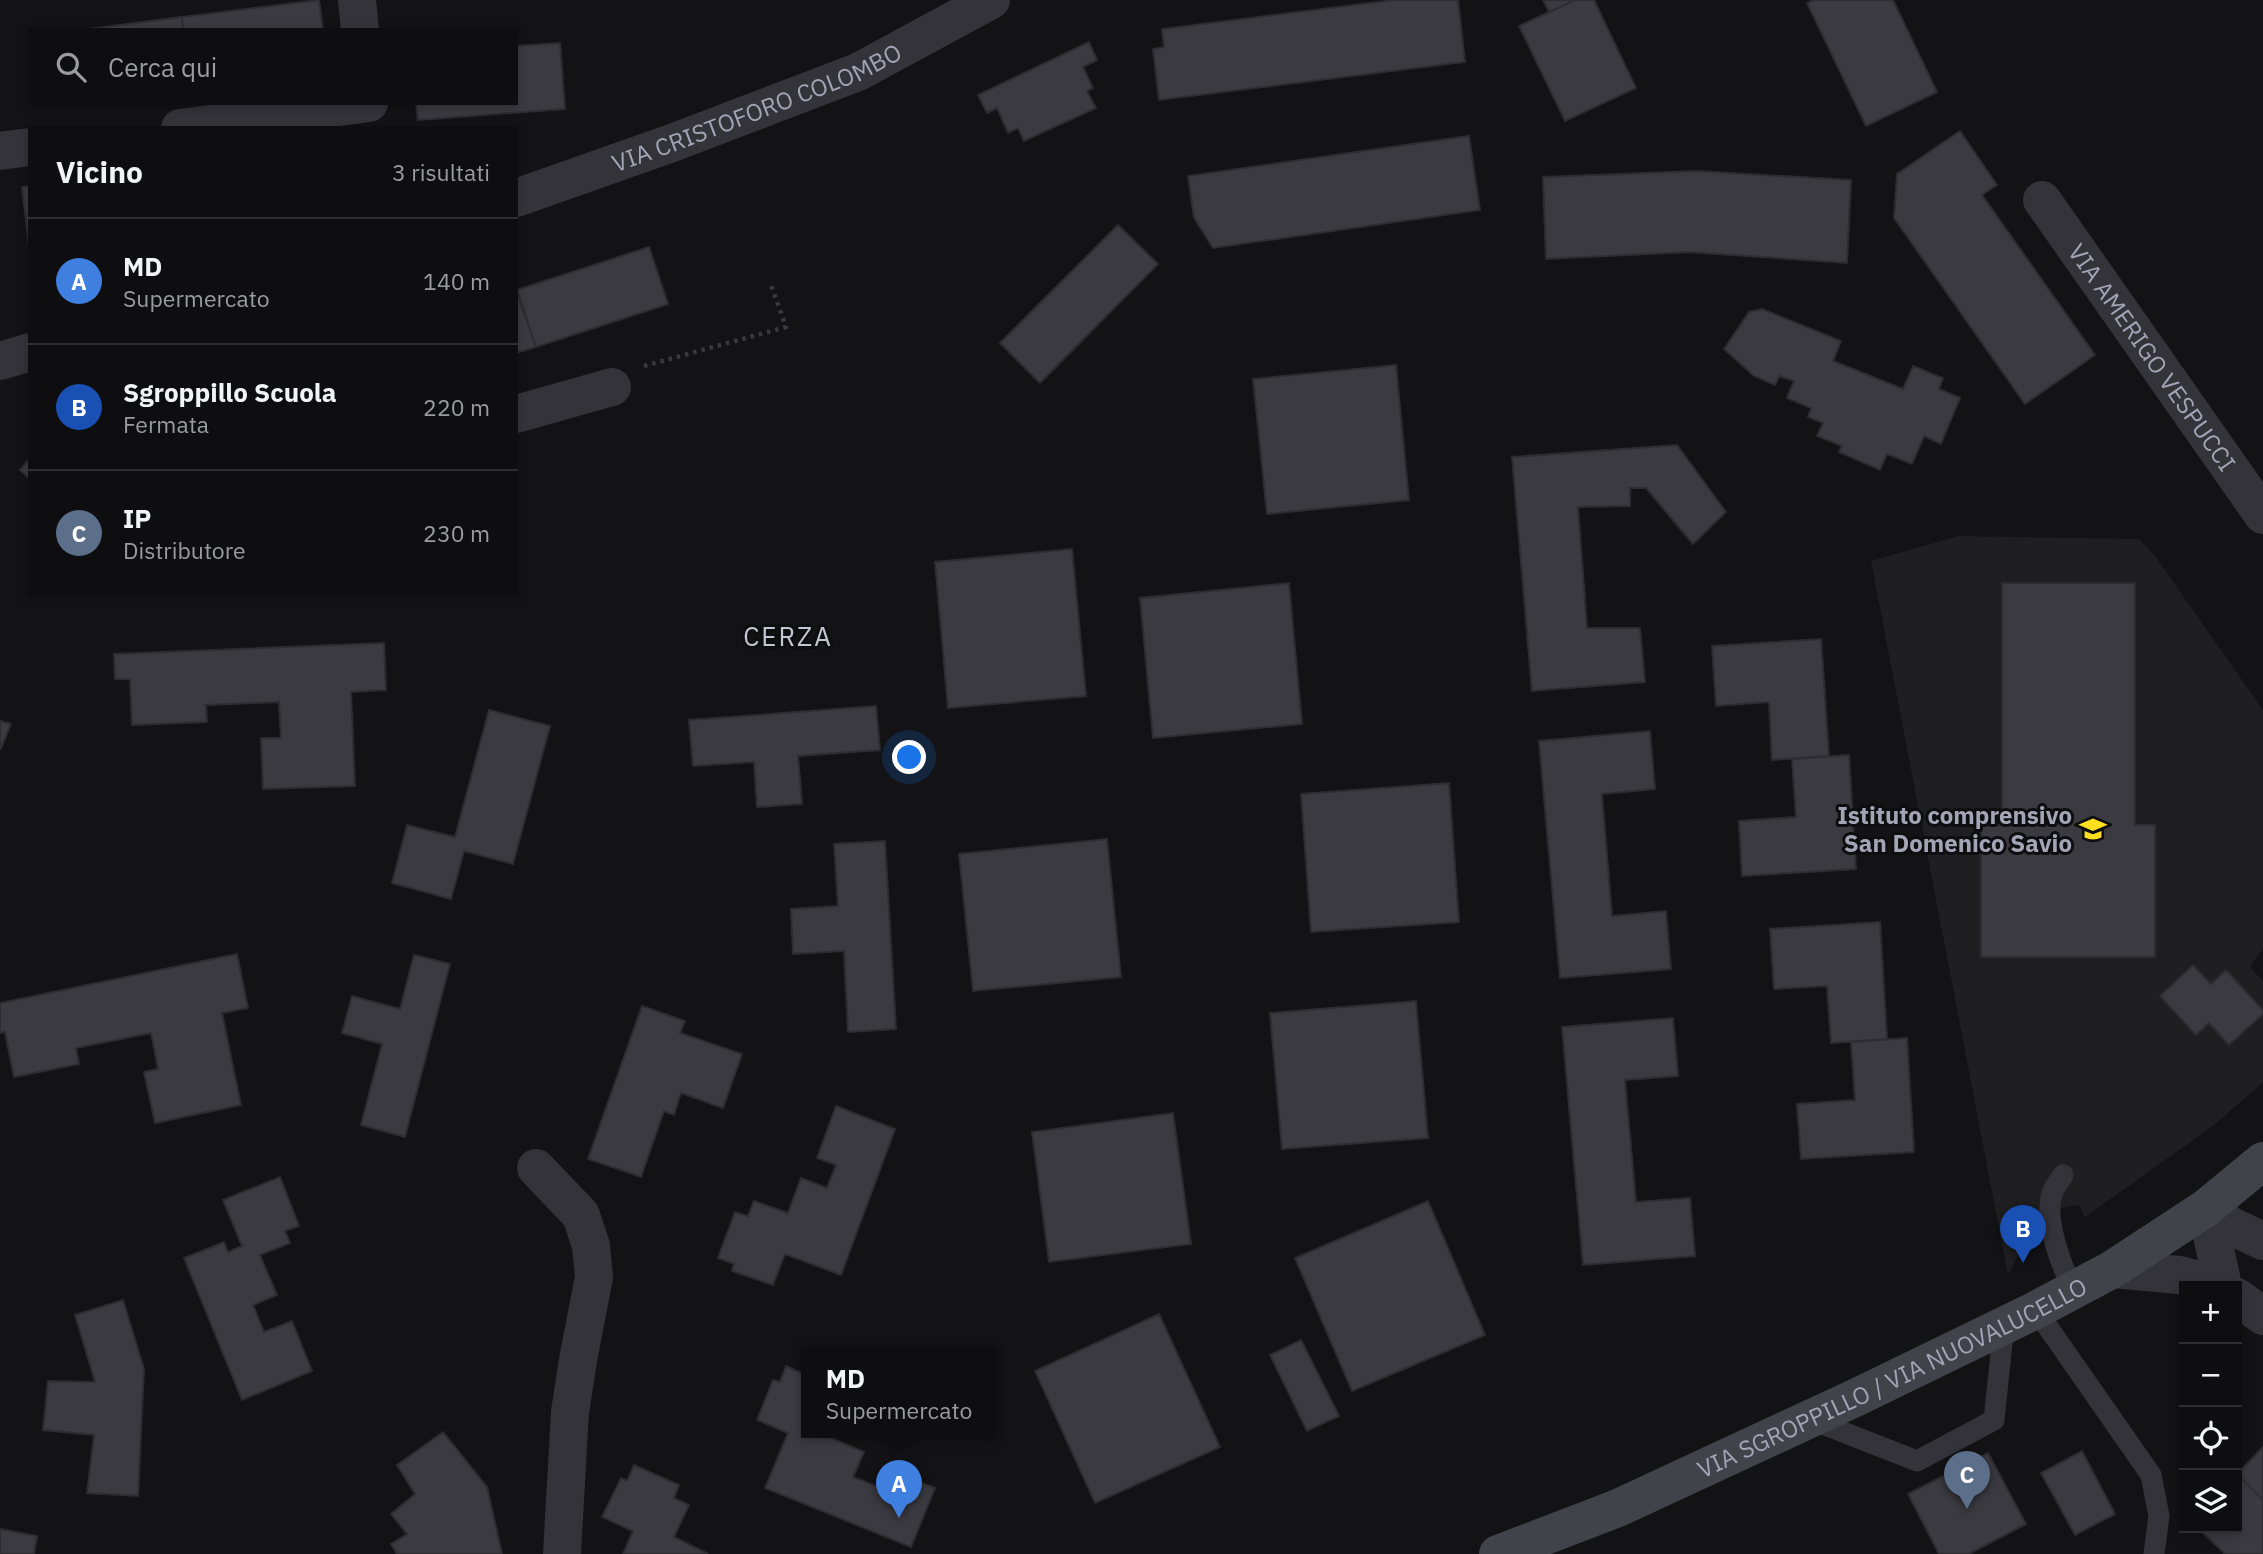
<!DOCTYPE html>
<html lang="it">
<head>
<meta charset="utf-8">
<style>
  body { margin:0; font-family:"IBM Plex Sans",sans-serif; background:#171719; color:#f1f3f6 }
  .controls { position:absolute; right:21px; bottom:21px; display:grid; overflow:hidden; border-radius:0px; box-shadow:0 4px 10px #0003 }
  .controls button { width:63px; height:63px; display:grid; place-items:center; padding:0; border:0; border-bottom:2px solid #2e2e30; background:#0e0e10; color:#f1f3f6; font:35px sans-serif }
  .you { position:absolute; left:910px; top:758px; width:24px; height:24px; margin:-18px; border:5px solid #fff; border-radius:50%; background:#1a73e8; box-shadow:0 0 0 10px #1a73e833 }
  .badge { display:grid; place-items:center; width:46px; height:46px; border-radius:50%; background:#ffdf20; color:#fff; font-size:23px; font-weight:700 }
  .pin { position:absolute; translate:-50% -58px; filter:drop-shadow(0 2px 4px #0008) }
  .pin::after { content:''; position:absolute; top:37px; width:24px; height:21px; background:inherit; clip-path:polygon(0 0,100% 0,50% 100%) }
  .popup { position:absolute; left:801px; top:1347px; width:196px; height:91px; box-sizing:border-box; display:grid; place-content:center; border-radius:0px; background:#0e0e10; filter:drop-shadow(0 2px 5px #0005); font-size:23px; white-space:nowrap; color:#9b9c9f }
  .popup b { font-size:26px; color:#f1f3f6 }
  .popup::after { content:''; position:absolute; left:50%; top:100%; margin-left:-14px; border:14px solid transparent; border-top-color:#0e0e10 }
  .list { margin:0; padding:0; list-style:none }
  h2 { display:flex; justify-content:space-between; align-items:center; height:91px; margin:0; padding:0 28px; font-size:30px }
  h2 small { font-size:23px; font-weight:400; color:#9b9c9f }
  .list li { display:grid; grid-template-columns:46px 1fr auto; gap:21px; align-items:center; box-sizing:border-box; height:126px; padding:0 28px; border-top:2px solid #2e2e30 }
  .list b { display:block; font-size:26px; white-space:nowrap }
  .list p { margin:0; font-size:23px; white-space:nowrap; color:#9b9c9f }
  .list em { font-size:23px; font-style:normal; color:#9b9c9f }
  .icon { flex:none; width:38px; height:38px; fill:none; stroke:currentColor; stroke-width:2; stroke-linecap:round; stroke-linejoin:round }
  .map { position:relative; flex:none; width:2263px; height:1554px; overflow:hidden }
  .search { position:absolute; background:#0e0e10; box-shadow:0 4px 10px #0003; left:28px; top:28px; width:490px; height:77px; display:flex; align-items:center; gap:18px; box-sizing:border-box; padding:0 24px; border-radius:0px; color:#9b9c9f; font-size:26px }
  .panel { position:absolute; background:#0e0e10; box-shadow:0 4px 10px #0003; left:28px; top:126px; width:490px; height:469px; border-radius:0px }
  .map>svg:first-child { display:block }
  .built { fill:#1f1f22 }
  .building { fill:#3a3a40; stroke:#2d2c31; stroke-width:2 }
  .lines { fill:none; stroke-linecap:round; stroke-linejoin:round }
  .path { stroke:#393a41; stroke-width:4.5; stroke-dasharray:3.5 5; stroke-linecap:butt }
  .service { stroke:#34333a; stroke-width:21 }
  .minor { stroke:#34333a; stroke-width:38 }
  .tertiary { stroke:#34333a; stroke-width:38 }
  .secondary { stroke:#41424a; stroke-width:38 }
  .labels { text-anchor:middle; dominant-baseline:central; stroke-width:6; stroke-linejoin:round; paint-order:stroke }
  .street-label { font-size:24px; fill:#a3a5b6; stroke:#0e0e10 }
  .poi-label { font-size:24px; font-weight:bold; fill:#a3a5b6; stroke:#0e0e10; text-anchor:end }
  .neighbourhood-label { font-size:26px; letter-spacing:2px; fill:#c4c5d2; stroke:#0e0e10 }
</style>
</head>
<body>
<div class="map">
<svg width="2263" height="1554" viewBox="0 0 2263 1554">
  <rect width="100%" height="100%" fill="#131315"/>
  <path class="built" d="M1959,536l180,3 16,17 108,154v238l-13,19 13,14v101l-50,44 -128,91 -6,-12 -57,10 -4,41 -10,19 -137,-714z"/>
  <path class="building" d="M319,0l4,30h-140l-1,-13z
    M1394,0h64l7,62 -306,38 -6,-51 11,-2 -2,-18z
    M1543,0h32l-26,12z
    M1575,0h19l42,88 -71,33 -46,-95z
    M1814,0h79l44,92 -71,34 -59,-123z
    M182,17l1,13h-102z
    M1089,42l8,18 -14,7 10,21 -6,3 9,17 -72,33 -6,-13 -10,5 -11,-25 -10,5 -9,-18z
    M560,43l5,66 -147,11 -2,-17h100v-57z
    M1960,131l37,54 -15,10 113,160 -70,49 -131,-186 3,-44z
    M1469,136l11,74 -267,38 -19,-30 -6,-42z
    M1696,171l155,9 -4,83 -159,-11 -142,7 -3,-82z
    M30,186v69l-8,-68z
    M1118,225l40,39 -118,119 -40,-40z
    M649,247l19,57 -132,43 -19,-57z
    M516,290l20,57 -20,6z
    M1762,309l79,32 -8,20 70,28 10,-23 30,12 -4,11 21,9 -19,46 -17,-8 -12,28 -25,-10 -7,16 -41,-18 3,-6 -25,-10 6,-13 -15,-6 3,-9 -24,-10 7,-17 -15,-5 -4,9 -21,-9 -30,-27 25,-37z
    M1396,365l13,135 -142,14 -14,-135z
    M1677,445l49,67 -33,32 -47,-56h-16v18l-52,1 9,121h53l5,54 -113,9 -20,-234z
    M30,458v21l-10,-9z
    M1072,549l14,147 -138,12 -13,-146z
    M1289,583l13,141 -149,14 -13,-140z
    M2002,583h133v242h20v132h-174v-132h21z
    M1821,639l8,117 -57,4 -3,-58 -53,4 -4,-60z
    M384,643l2,47 -35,2 4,94 -92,3 -2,-51h20l-2,-36 -73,3 1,17 -75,3 -2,-46h-15l-1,-25z
    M876,706l4,44 -82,6 4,48 -45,3 -3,-45 -61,4 -4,-46z
    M489,710l61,16 -37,138 -49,-13 -13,48 -59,-16 15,-58 48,12z
    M0,721l11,3 -11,26z
    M1650,731l5,58 -53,5 10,122 54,-5 5,58 -111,9 -21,-237z
    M1849,755l7,114 -114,7 -3,-55 57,-4 -4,-58z
    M1449,783l10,139 -148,10 -10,-138z
    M1107,839l14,138 -148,14 -14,-137z
    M885,841l11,188 -48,3 -4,-81 -51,3 -2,-45 47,-3 -4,-62z
    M1880,922l7,117 -56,4 -4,-57 -53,3 -4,-60z
    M237,954l11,54 -26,5 19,92 -86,18 -11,-51 14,-3 -7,-36 -75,15 3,16 -65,13 -9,-45 -5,1v-30z
    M414,955l36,9 -45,173 -44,-12 21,-81 -40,-11 10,-37 48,13z
    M2193,965l18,19 15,-14 37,40v4l-34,31 -20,-22 -13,12 -36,-39z
    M1416,1001l12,137 -146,11 -12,-136z
    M642,1006l43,15 -5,12 62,21 -19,54 -42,-15 -7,22 -10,-4 -23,66 -53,-18z
    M1673,1018l5,58 -53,4 11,122 54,-4 5,58 -112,9 -21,-238z
    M1907,1038l7,114 -113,7 -4,-55 58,-4 -4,-58z
    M836,1106l59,23 -54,146 -56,-21 -12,31 -41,-14 2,-7 -16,-6 17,-46 13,4 6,-15 34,12 13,-35 26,10 9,-23 -19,-7z
    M1173,1113l18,131 -142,18 -17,-130z
    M280,1177l19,49 -14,5 5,12 -30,12 17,40 -24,10 11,27 28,-11 20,50 -70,29 -58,-142 40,-16 4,10 14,-6 -19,-46z
    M1428,1201l57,134 -133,56 -57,-133z
    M123,1300l21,69 -6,127 -51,-3 7,-58 -51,-5 5,-49 47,1 -20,-67z
    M1159,1314l61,133 -125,56 -60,-132z
    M1301,1340l38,76 -32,15 -37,-76z
    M786,1366l20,9v57h25l-2,5 35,15 -11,25 23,9 8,-18 51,20 -24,59 -146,-59 23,-55 -31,-13 16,-40 7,2z
    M443,1432l44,55 15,67h-105l-6,-10 16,-10 -16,-20 24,-20 -18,-29z
    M2263,1447v53l-26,-26z
    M2082,1451l33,63 -40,21 -34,-62z
    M1988,1453l38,71 -57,30h-30l-31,-60z
    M634,1465l45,20 -5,13 15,7 -15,32 34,17h-85l10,-23 -31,-14 19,-39 6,3z
    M2237,1474l26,26v54h-38l-27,-26h39z
    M0,1529l37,7 -3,18h-34z"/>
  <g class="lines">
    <path class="path" d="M644,366l142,-39 -15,-42"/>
    <path class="service" d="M2063,1175c-2,4 -7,9 -9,14 -13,26 8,77 19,101
      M2036,1310l115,165 8,41 -5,38
      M1810,1419l107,42 77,-41 10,-95"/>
    <g class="minor">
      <path d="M357,0l3,30"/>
      <path d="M180,128l189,-25"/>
      <path d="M0,151l30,-4"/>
      <path id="s1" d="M2042,200l221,315"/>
      <path d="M516,414l96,-27"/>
      <path d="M536,1168l45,47 10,31 3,31 -16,83 -8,52 -8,142"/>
      <path d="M2206,1208l17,78"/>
      <path d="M2206,1208l25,18 32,15"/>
      <path d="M2113,1269l66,6 42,11"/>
      <path d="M2237,1297l26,19"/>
    </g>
    <g class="tertiary">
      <path id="s2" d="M516,198l156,-55 186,-71 133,-72"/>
      <path d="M0,361l30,-9"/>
    </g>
    <path class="secondary" id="s3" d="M1498,1554l120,-46 237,-110 181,-88 77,-41 93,-61 57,-47"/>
  </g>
  <defs>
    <symbol id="school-bare" viewBox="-9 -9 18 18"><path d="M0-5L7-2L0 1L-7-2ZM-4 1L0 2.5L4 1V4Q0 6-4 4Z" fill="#ffdf20" stroke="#0e0e10" stroke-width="2.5" paint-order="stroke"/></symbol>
  </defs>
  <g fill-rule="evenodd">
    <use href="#school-bare" x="2074" y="810" width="38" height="38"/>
  </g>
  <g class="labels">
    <g class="street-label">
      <text stroke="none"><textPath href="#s2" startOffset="257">VIA CRISTOFORO COLOMBO</textPath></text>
      <text stroke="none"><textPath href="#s1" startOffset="192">VIA AMERIGO VESPUCCI</textPath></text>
      <text stroke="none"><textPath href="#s3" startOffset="432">VIA SGROPPILLO / VIA NUOVALUCELLO</textPath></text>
    </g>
    <g class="poi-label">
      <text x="2072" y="815">Istituto comprensivo<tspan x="2072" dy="28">San Domenico Savio</tspan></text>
    </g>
    <g class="neighbourhood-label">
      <text x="788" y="636">CERZA</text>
    </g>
  </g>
</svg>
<div class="controls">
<button>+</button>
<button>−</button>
<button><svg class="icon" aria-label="locate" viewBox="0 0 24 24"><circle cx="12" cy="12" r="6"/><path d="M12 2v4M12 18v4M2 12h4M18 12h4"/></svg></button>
<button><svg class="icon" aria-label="layers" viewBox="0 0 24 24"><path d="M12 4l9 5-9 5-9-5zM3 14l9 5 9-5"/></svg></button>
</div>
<div class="you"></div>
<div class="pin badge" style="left:899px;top:1518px;background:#3f7fe0">A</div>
<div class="popup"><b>MD</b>Supermercato</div>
<div class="pin badge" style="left:2023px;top:1263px;background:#1a4fb4">B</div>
<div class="pin badge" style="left:1967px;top:1509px;background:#5c6f8a">C</div>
<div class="search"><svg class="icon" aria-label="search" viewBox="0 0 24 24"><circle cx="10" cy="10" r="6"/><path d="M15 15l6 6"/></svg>Cerca qui</div>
<section class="panel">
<h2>Vicino<small>3 risultati</small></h2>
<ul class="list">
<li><span class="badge" style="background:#3f7fe0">A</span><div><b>MD</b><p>Supermercato</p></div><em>140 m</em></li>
<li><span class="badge" style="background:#1a4fb4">B</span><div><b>Sgroppillo Scuola</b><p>Fermata</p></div><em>220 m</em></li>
<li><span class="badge" style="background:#5c6f8a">C</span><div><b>IP</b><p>Distributore</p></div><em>230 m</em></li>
</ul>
</section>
</div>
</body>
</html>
